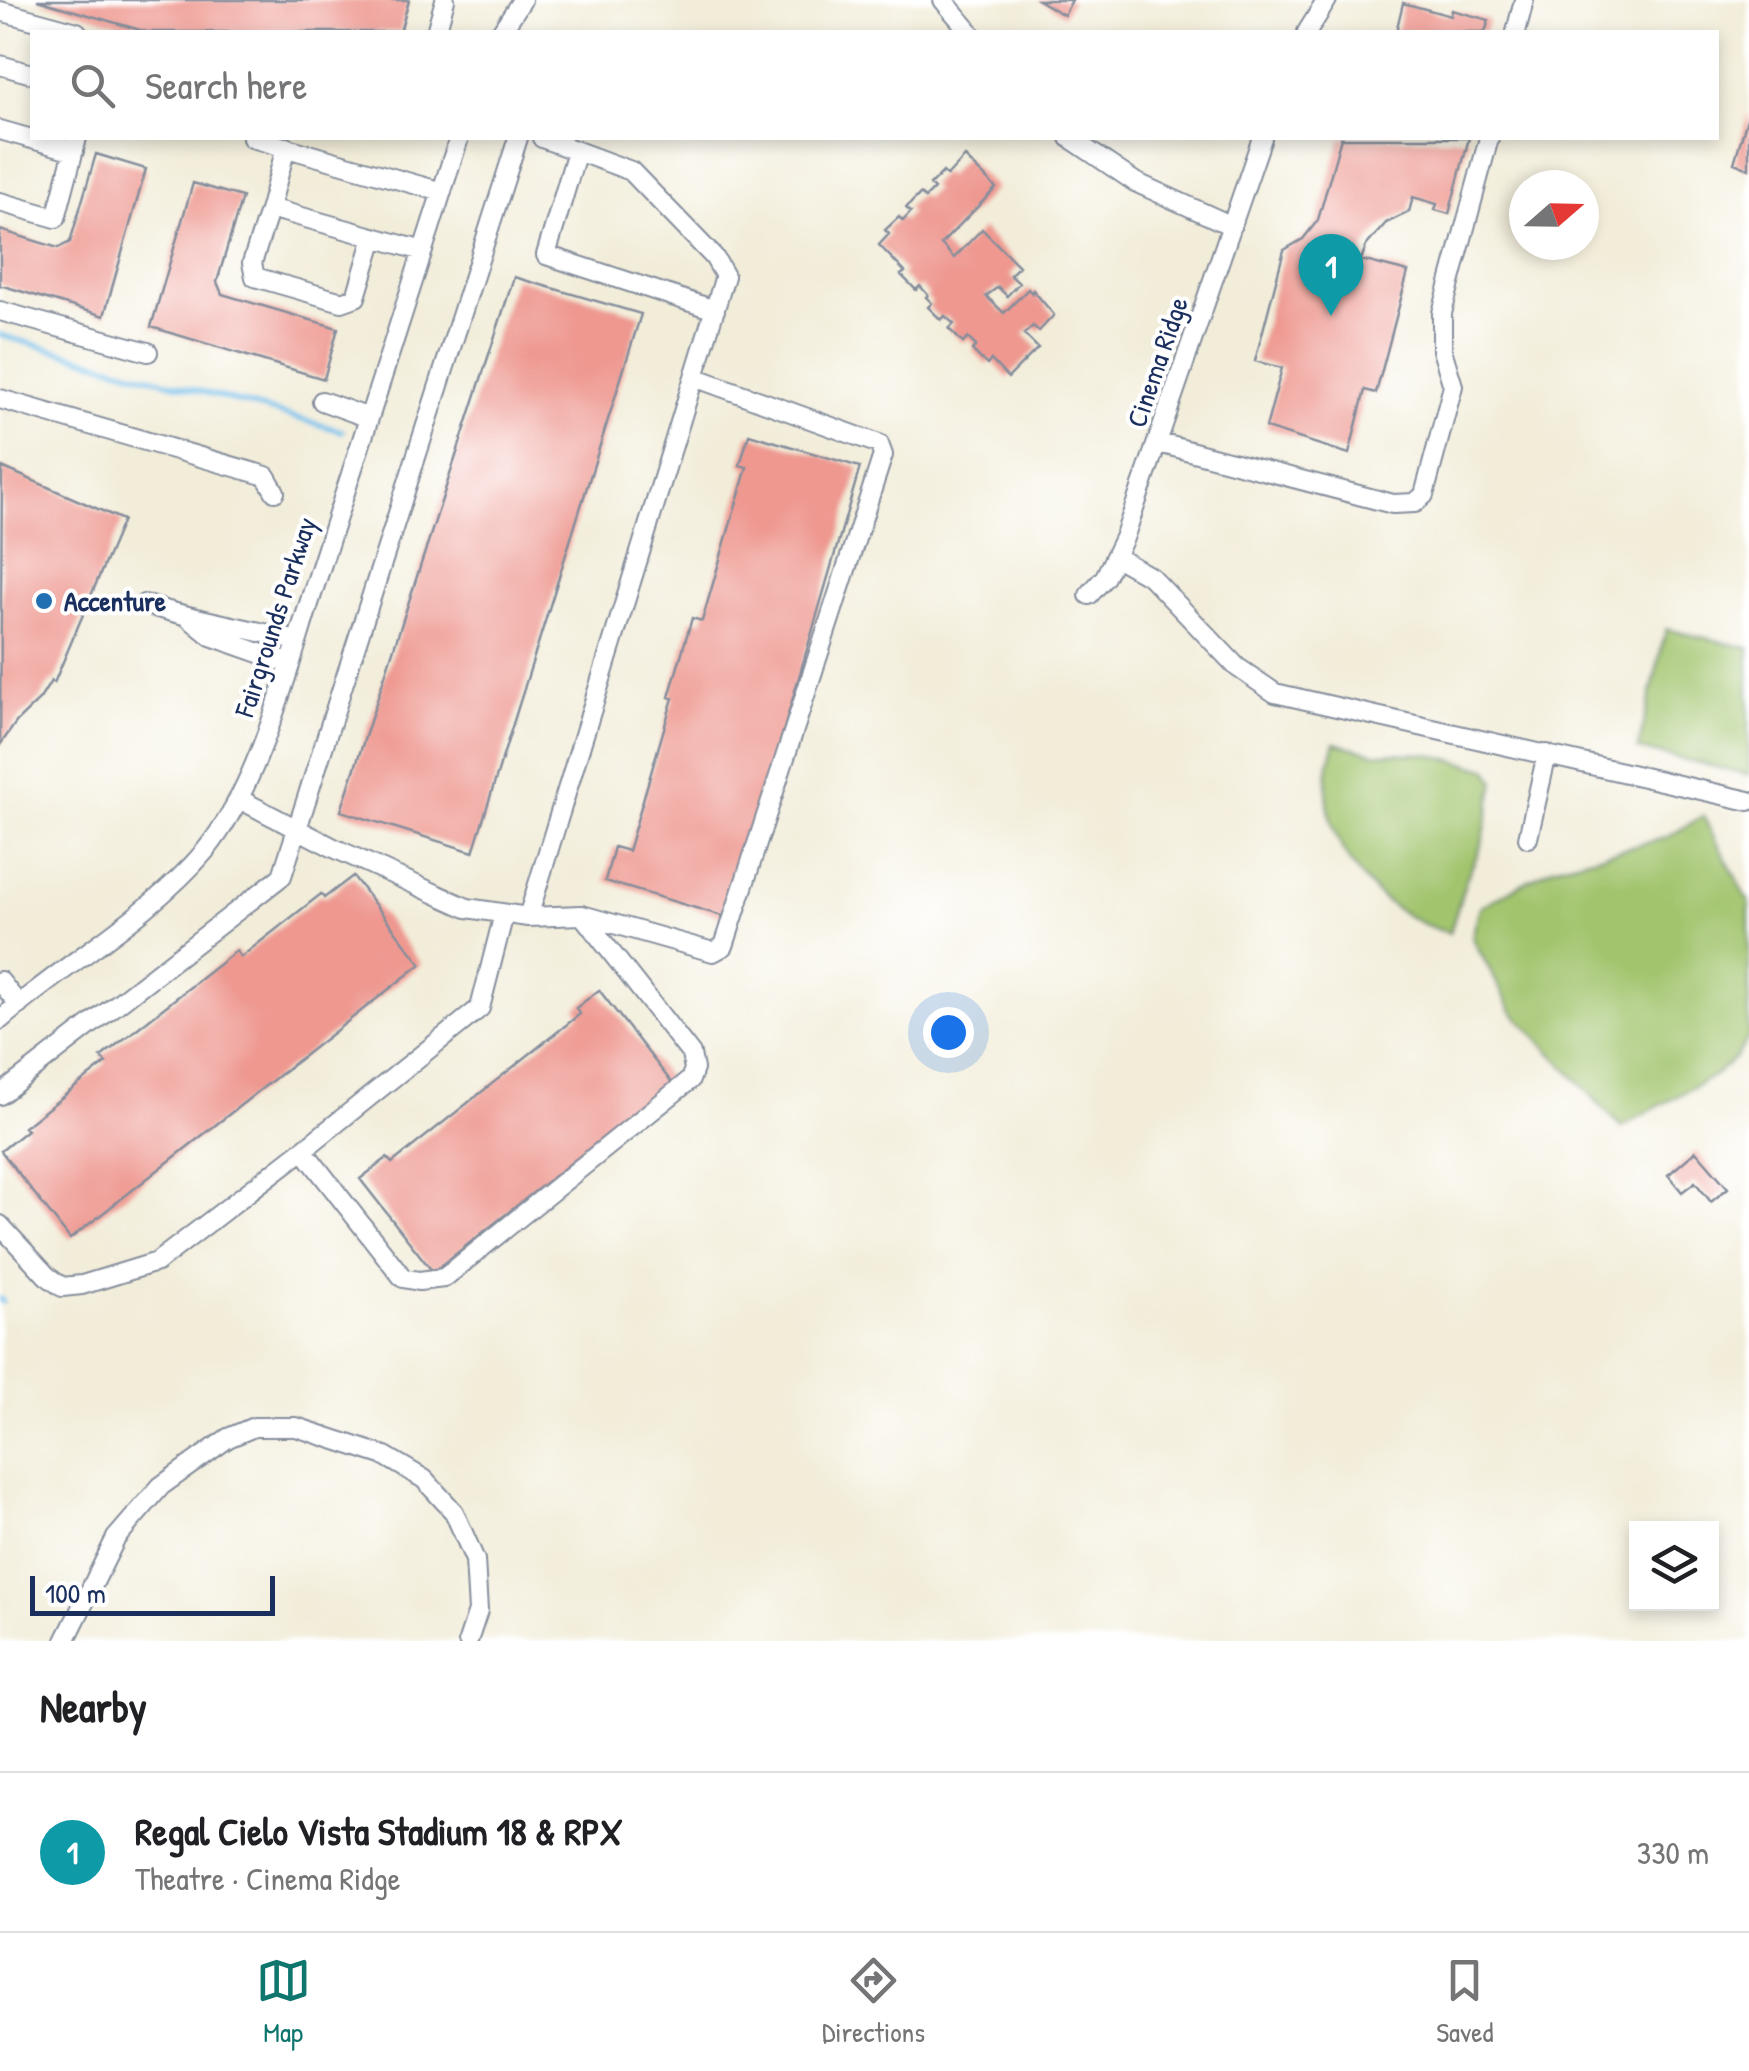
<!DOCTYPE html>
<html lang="en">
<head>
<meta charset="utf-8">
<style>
  body { margin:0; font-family:"Patrick Hand",sans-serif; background:#f6f6f6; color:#202124 }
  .controls { position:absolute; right:30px; bottom:30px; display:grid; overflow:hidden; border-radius:0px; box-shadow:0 5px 15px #0003 }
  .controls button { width:90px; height:90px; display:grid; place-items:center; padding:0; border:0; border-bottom:2px solid #e0e0e0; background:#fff; color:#202124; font:50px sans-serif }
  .compass { position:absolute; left:1509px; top:170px; width:90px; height:90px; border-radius:50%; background:#fff; box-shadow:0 5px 15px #0003; rotate:70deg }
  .scale { position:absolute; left:30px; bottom:25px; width:245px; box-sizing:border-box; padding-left:10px; border:5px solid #1b2f5e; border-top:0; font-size:28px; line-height:35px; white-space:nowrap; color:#1b2f5e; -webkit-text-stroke:8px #fff; paint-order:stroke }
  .you { position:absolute; left:948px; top:1032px; width:35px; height:35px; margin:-25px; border:8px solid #fff; border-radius:50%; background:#1a73e8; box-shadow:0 0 0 15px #1a73e833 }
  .badge { display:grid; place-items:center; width:65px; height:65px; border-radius:50%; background:#0f766e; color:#fff; font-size:32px; font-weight:700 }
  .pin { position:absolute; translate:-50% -82px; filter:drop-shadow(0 2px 5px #0008) }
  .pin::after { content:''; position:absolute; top:52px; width:35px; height:30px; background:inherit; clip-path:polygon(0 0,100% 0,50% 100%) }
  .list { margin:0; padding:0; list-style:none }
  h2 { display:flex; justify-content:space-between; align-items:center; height:130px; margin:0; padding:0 40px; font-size:42px }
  h2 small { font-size:32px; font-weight:400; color:#757577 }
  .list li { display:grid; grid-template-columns:65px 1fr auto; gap:30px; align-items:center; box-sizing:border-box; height:160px; padding:0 40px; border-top:2px solid #e0e0e0 }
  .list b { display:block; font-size:38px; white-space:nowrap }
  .list p { margin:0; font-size:32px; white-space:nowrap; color:#757577 }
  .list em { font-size:32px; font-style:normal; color:#757577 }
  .icon { flex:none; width:55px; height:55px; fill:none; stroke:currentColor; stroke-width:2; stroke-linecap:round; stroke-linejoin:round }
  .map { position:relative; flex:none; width:1749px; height:1641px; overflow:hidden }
  .search { position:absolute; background:#fff; box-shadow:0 5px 15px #0003; left:30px; right:30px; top:30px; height:110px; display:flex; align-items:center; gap:25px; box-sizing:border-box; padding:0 35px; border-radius:0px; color:#757577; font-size:38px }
  .sheet { height:290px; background:#fff }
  nav { display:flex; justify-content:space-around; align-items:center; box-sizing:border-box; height:140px; border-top:2px solid #e0e0e0; background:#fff; font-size:28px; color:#757577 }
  nav a { display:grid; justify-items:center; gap:5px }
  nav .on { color:#0f766e }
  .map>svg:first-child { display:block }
  .green { fill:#a2c46d; stroke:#5e7a66; stroke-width:2.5 }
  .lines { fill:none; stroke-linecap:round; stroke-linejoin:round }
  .stream { stroke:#71bfeb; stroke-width:5 }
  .building { fill:#ee9890 }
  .minor-casing { stroke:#868e9c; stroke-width:22 }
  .minor { stroke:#fff; stroke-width:18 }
  .poi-dot { fill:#1f6fb2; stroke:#fff; stroke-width:4 }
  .labels { text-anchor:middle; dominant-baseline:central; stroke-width:8; stroke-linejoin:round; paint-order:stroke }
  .street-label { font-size:28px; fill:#1b2f5e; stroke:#fff }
  .poi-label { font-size:28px; font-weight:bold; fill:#1b2f5e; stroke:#fff; text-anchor:start }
</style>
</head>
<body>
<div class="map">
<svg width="1749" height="1641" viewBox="0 0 1749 1641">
  <rect width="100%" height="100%" fill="#fff"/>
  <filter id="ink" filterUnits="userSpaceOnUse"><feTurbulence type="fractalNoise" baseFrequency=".01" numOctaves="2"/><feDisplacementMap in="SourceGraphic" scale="20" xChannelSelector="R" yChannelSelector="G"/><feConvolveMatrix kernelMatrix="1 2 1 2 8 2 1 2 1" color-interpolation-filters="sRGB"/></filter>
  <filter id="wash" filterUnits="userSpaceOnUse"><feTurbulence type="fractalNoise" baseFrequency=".0048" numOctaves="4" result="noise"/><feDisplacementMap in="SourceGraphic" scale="40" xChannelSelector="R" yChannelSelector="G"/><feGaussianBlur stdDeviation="2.25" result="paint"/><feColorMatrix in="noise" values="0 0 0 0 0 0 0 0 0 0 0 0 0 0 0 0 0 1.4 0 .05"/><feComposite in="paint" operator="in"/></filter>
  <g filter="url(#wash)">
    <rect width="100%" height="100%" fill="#f2edd9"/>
    <path class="green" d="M1666,629l83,19v127l-111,-26z
      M1335,743l39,10 55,1 59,15 7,13 -13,62 -16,35 -16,54c-81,-20 -147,-106 -115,-190z
      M1703,816l46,86v135l-13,20 -21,18 -94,52 -109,-116 -40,-74 8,-30 73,-40 113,-29z"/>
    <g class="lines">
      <path class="stream" d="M0,335l342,96
        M0,1299l3,3"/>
    </g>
    <g id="blocks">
      <path class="building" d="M37,0h372l-9,32h-253z
        M1038,0h34l-8,15z
        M1403,3l48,13 1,-6 37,10 -4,12h-89z
        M1749,112v57l-15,-6z
        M1341,138h128l-20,76 -14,-4 2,-6 -24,-7 -4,15 -23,11 -20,23 -5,14 47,12 -32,121 -11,-3 -16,64 -83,-26 16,-60 -27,-7 29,-111 19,-11 15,-19z
        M96,154l50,15 -42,147 -104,-31v-55l58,18 12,-6z
        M965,157l31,31 -55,56 13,14 28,-29 37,37 -9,9 9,8 -12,13 -9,-9 -12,9 18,17 24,-24 4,4 1,-3 21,25 -15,16 -6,-5 -9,8 14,14 -30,30 -17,-18 -4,5 -15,-15 4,-4 -8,-8 -5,5 -14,-14 5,-5 -9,-8 -4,4 -13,-13 4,-4 -6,-6 2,-2 -8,-9 -4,4 -15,-15 4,-3 -26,-27 10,-11 -4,-4 14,-13 4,4 8,-9 -5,-4 14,-14 5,4 9,-9 -4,-4 13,-13 4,4z
        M193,183l49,14 -25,85 5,12 116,34 -14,51 -173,-52z
        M514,277l127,37 -168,538 -132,-41z
        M749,434l111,33 -131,451 -124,-37 9,-34 14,4 45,-153 -4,-1 23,-79 10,3 45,-154 -7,-2z
        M2,467l121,53 -69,163 -3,-2 -11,18 -23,22 -17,24z
        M353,876l68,88 -351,275 -69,-88 26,-21 -3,-3 82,-64 -5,-6 135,-106 5,6 80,-63 3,4z
        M599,990l73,93 -239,189 -73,-93 27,-21 5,5 188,-149 -4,-6z
        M1696,1151l32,37 -17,14 -16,-20 -13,10 -14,-17z"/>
    </g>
  </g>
  <g filter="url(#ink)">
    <use href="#blocks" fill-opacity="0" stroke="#868e9c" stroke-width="2.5"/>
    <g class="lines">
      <defs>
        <path id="minor" d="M943,0l27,32
          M0,11l77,21
          M436,32l9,-32
          M501,32l21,-32
          M1307,32l20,-32
          M1516,32l8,-32
          M0,65l32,9
          M0,130l74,21
          M252,138l190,54
          M1070,138l65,44 97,44
          M286,147l-16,61 153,43
          M577,151l-31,104 169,55
          M0,202l56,16 21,-80
          M270,208l-18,55 3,14 87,25 14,-5 18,-60
          M0,311l148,41
          M0,399l266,77 9,16
          M322,401l47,17
          M1159,443l234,61 22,-1 9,-8 29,-109 -11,-36v-37l47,-175
          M1116,557l35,20 86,90 38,26 474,108
          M1089,595l16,-18 19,-39 138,-400
          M144,604c50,16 102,23 152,37
          M189,618l22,18 77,27
          M239,799l95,49 133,60 61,9 197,-641 -11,-19 -83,-86 -89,-33
          M1528,838l19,-84
          M582,915l131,37 11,-6 159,-491 -4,-11 -185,-67
          M0,981l19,24
          M0,1020c65,-57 149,-103 205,-169 56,-68 84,-188 112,-272 47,-147 96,-294 142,-441
          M0,1095l282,-219 236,-738
          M303,1150l177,-142 24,-94
          M0,1225l47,51 15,11 20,-2 75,-23 146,-112 100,128 16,3 25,-3 246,-198 4,-11 -3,-15 -109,-139 -54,2
          M65,1641l51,-103 45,-52 67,-48 26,-11h42l89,29 39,23 30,33 21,48 3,51 -10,30"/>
      </defs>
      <use href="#minor" class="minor-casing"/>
      <use href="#minor" class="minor"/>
    </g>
  </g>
  <circle class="poi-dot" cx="44" cy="601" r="10"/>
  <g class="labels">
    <g class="street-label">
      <text transform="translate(1157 362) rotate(-71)">Cinema Ridge</text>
      <text transform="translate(275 617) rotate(-72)">Fairgrounds Parkway</text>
    </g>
    <g class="poi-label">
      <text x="64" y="601">Accenture</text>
    </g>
  </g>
</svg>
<div class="controls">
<button><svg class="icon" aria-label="layers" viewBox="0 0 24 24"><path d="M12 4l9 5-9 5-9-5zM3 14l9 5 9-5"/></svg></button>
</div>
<svg class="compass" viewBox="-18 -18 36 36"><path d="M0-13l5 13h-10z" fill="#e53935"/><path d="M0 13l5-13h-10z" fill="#757577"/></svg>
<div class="scale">100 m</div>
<div class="you"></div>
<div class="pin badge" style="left:1331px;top:316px;background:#0f9aa8">1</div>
<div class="search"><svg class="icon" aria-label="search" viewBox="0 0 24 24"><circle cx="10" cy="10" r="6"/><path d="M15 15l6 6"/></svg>Search here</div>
</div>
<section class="sheet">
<h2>Nearby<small></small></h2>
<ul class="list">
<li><span class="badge" style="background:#0f9aa8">1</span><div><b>Regal Cielo Vista Stadium 18 &amp; RPX</b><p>Theatre · Cinema Ridge</p></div><em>330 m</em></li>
</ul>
</section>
<nav>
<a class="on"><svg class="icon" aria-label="map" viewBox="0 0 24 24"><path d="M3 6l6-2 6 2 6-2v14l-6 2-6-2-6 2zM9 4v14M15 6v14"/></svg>Map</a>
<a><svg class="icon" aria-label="directions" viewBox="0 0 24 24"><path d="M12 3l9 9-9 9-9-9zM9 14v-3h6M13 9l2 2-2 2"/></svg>Directions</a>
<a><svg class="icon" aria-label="saved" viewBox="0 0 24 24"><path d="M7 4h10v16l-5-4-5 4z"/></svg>Saved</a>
</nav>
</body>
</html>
